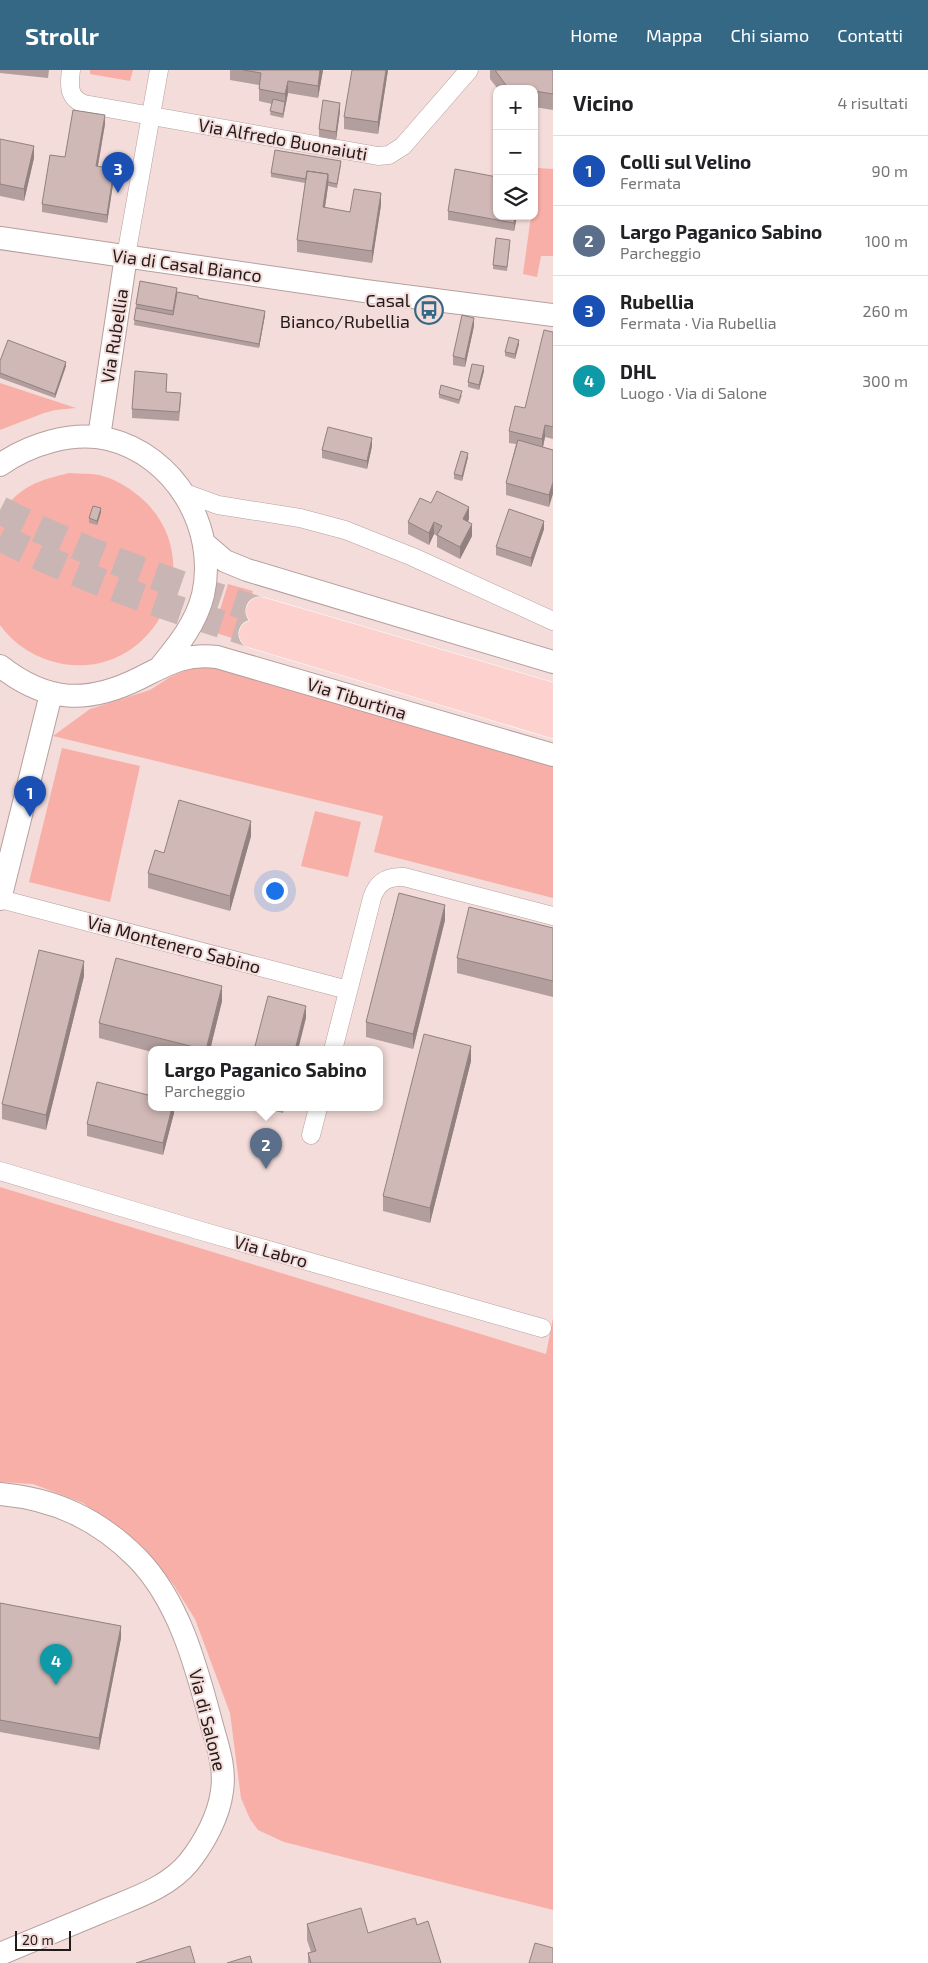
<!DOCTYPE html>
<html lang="it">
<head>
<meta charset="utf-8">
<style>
  body { margin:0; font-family:"Exo 2",sans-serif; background:#f6f6f6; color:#202124 }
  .controls { position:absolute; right:15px; top:15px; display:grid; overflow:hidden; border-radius:10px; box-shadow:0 1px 4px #0004 }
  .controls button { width:45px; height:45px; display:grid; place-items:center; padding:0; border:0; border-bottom:1px solid #e0e0e0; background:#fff; color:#202124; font:25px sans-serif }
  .scale { position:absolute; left:15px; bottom:12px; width:56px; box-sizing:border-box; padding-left:5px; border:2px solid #231a1a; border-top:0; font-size:14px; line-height:18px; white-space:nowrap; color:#231a1a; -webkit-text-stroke:4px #f3dcd9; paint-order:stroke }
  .you { position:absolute; left:274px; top:820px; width:18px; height:18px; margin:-12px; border:4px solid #fff; border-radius:50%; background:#1a73e8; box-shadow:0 0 0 8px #1a73e833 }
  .badge { display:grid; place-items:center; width:32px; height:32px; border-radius:50%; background:#356885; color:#fff; font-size:16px; font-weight:700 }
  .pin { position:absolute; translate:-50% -41px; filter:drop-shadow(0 1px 2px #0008) }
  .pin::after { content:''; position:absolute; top:26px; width:18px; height:15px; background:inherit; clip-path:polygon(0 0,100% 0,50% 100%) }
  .popup { position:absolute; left:148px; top:976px; width:235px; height:65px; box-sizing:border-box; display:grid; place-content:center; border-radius:10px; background:#fff; filter:drop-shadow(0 1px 4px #0005); font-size:16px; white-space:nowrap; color:#757577 }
  .popup b { font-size:19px; color:#202124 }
  .popup::after { content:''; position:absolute; left:50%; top:100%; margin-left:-10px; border:10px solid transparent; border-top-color:#fff }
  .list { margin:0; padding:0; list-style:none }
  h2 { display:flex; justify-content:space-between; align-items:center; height:65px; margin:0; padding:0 20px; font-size:21px }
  h2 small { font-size:16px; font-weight:400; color:#757577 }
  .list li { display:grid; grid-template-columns:32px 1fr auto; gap:15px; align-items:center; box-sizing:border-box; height:70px; padding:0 20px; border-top:1px solid #e0e0e0 }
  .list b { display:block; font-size:19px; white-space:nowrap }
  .list p { margin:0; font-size:16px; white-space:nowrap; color:#757577 }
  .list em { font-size:16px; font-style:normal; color:#757577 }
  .icon { flex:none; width:28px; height:28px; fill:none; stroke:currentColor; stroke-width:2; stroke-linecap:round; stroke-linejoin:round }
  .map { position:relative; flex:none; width:553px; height:1893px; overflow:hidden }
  header { display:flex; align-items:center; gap:30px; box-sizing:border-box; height:70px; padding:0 25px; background:#356885; color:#fff }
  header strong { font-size:24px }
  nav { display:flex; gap:28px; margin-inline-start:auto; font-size:18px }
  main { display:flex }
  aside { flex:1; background:#fff }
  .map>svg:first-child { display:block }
  .green { fill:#f8afa8 }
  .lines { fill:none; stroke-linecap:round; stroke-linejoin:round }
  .primary-tunnel { stroke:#c9b5b3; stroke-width:28; stroke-dasharray:28 14; stroke-linecap:butt }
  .minor-casing { stroke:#b6a09e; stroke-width:19 }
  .tertiary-casing { stroke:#b6a09e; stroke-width:24 }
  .primary-casing { stroke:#fff; stroke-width:29 }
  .minor { stroke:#fff; stroke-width:18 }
  .tertiary { stroke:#fff; stroke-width:22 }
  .primary { stroke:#fdd1cd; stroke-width:28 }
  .wall { fill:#b29e9d }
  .shaded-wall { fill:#91817f }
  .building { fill:#cfb8b6; stroke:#91817f }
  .labels { text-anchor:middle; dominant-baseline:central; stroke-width:4; stroke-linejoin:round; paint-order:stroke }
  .street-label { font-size:18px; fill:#231a1a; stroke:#f3dcd9 }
  .poi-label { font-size:18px; fill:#231a1a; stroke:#f3dcd9; text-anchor:end }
</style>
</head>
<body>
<header>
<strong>Strollr</strong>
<nav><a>Home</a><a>Mappa</a><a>Chi siamo</a><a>Contatti</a></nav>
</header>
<main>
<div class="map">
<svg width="553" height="1893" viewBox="0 0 553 1893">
  <rect width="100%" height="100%" fill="#f3dcd9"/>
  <path class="green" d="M90,0h43l-3,11 -40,-7z
    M538,98l15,1v87h-12l-4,21 -14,-3 8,-58h3v-24z
    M0,313l76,25 -21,2 -11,3 -44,17z
    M69,403c9,1 20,0 30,2 14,3 29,12 40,21 74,62 19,183 -76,168 -26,-5 -48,-18 -63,-39v-112c22,-27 36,-32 69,-40z
    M228,514l25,7 -15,49 -25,-8z
    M193,597l33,1 327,95v135l-179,-46 9,-36 -330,-80 37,-27 60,-19 20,-13z
    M62,678l78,18 -30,136 -81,-20z
    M315,741l46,11 -13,55 -47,-11z
    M0,1117l546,167 7,-36v592l-269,-68 -26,-12 -8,-11 -9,-21 -11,-85 -35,-94 -22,-35 -29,-36 -61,-45 -50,-19 -33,-2z"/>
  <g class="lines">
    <path class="primary-tunnel" d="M0,440c84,43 171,72 260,101
      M0,467c81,42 166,70 253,97"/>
    <defs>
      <path id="minor" d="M71,0c-2,15 -3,28 13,34l294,52 11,-1 14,-9 66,-76
        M126,186l33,-186
        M182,422l36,13 82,13 45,12 68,27 140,64
        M0,829l348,91
        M333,980l39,-152c5,-16 16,-22 32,-21l149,39
        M311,1065l7,-27
        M0,1101l198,59 344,98"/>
      <path id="tertiary" d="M0,168l365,53 188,24
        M99,367l27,-181
        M0,395c30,-21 72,-34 108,-26 67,16 110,89 95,156 -7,28 -24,49 -42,71
        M204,473l21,18 22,9 306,92
        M0,596c47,37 88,38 140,12 28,-14 45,-25 77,-21l336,98
        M0,829l51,-205
        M0,1424c55,5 98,25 137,64 41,42 58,104 73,160 6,24 16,48 12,73 -3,25 -18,52 -33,71 -22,27 -58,37 -88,50 -34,14 -68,28 -101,42"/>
      <path id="primary" d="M260,541l293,86
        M253,564l300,90"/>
    </defs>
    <use href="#minor" class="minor-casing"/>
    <use href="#tertiary" class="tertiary-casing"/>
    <use href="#primary" class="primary-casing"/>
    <use href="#minor" class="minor"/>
    <use href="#tertiary" class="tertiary"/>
    <use href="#primary" class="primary"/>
  </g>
  <path class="wall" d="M0,0h49l-1,8 -48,-5z
    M230,0h93l-5,28 -30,-5 -5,25 -13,-3 2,-11 -13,-3v-16l-29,-5z
    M388,0l-10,64 -34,-5v-12z
    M490,0h63v40l-19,-3v-18h-36l-8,-10z
    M340,41l-4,29 -17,-3v-8z
    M105,54l-7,43 16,11 -7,45 -65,-11v-8l23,-47z
    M0,69l34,19 -10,43 -24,-5z
    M341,95l-4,23 -9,-2 -3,22 25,4 31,-7 -9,58 -75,-11v-12l8,-57 -34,-6v-4z
    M448,141l49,5h20l-3,15 -66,-11z
    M510,174l-3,27 -14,-2v-4z
    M177,222l88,23 -6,33 -125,-23 2,-21z
    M474,256l-9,41 -12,-2v-9z
    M553,262v107l-8,-2 -2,10 10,3 -4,57 -43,-12v-12l10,-39 -7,-1v-12l16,-23z
    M519,274l-4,15 -10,-3v-4z
    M0,291l66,5 -11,32 -55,-20z
    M484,301l-5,19 -11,-3v-5z
    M167,312l-1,10 15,9 -2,20 -47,-3v-9z
    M439,324l23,1 -3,9 -20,-6z
    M372,376l-5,23 -45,-11v-8z
    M468,387l-6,24 -8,-2v-5z
    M431,433l38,16 -1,3 4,14 -12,23 -23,-12v-11l-3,-2 -5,11 -21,-11v-12z
    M101,442l-4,13 -8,-2v-5z
    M544,459l-13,38 -35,-12v-8z
    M251,766l-21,75 -82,-23v-15l16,-20z
    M445,850l-32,129 -47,-12v-15z
    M553,858v69l-96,-24v-15z
    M84,906l-38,154 -44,-11v-15z
    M222,931l-12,49h-58v2l-53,-14v-15z
    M471,991l-41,162 -47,-12v-15z
    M174,1038v5l-11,42 -76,-19v-12z
    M263,1038h21l-1,5z
    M0,1533l121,35 -22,112 -99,-18z
    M307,1854l61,9 49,-8 24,38h-133v-10l3,-1 -4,-12z"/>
  <path class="shaded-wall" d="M320,0h3l-5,28v-12z
    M386,0h2l-10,64v-12z
    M288,11v12l-5,25v-4l2,-12v-8z
    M340,33v8l-4,29v-8z
    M105,45v9l-9,51v-9z
    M34,76v12l-10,43v-12z
    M114,99v9l-7,45v-8z
    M328,104v12l-5,33v-12z
    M381,123v12l-9,58v-12z
    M515,146h2l-3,15v-8z
    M265,241v4l-6,33v-4z
    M474,248v8l-9,41v-8z
    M519,270v4l-4,15v-5z
    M66,292v4l-11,32v-4z
    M484,296v5l-5,19v-5z
    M545,355v12l-3,14v-12z
    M372,368v8l-5,23v-8z
    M468,383v4l-6,24v-5z
    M553,412v12l-4,13v-12z
    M469,437v12l-6,12v-12z
    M101,438v4l-4,13v-4z
    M544,451v8l-13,38v-9z
    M434,452v12l-5,11v-12z
    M472,454v12l-12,23v-12z
    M251,751v15l-21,75v-15z
    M445,835v15l-32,129v-15z
    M84,891v15l-38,154v-15z
    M222,916v15l-12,49h-4z
    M306,936v12l-8,32h-3z
    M471,976v15l-41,162v-15z
    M172,1038h2v5l-11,42v-12z
    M121,1556v12l-22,112v-12z"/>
  <path class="building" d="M243,0h77l-2,16 -30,-5 -3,13 -26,-5 2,-16z
    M352,0h34l-8,52 -34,-5z
    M495,0h58v24l-19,-3v-2h-18l-8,-1z
    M273,29l12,3 -2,12 -13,-3z
    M323,30l17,3 -4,29 -17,-3z
    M73,40l32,5 -9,51 18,3 -7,46 -65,-11 8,-49 15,2z
    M0,69l34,7 -10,43 -24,-5z
    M275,80l66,11 -4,23 -9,-2v-8l-21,-3 -1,8 -35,-6z
    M455,99l42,8v39h18l-1,7 -66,-12z
    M307,101l21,3 -5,33 27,5 4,-23 27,4 -9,58 -75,-11z
    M496,168l14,2 -3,27 -14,-2z
    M140,211l37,7 -4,23 -37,-7z
    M177,222l21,4v2l67,13 -6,33 -125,-24 2,-12 37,7z
    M462,245l12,3 -9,41 -12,-3z
    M544,260l9,2v95l-8,-2 -3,14 -33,-8 6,-25 10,2z
    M509,267l10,3 -4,14 -10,-2z
    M8,270l58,22 -11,32 -55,-21v-12z
    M472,294l12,2 -5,19 -11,-3z
    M135,301l32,3 -1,18 15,1 -2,19 -47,-3z
    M441,315l21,6 -3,9 -20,-6z
    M328,357l44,11 -5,23 -45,-11z
    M518,370l35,10v32l-4,13 -43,-12z
    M461,381l7,2 -6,23 -8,-2z
    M437,421l32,16 -6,12 9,5 -12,23 -23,-12 5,-9 -8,-4 -5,11 -21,-11 12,-24 11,5z
    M93,436l8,2 -4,13 -8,-3z
    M509,439l35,12 -13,37 -35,-11z
    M179,730l72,21 -21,75 -82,-23 7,-23 9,3z
    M399,823l46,12 -32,129 -47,-12z
    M469,837l84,21v53l-96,-23z
    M39,880l45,11 -38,154 -44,-11z
    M116,888l106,28 -16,64 -107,-27z
    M268,926l38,10 -11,44h-41z
    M424,964l47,12 -41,162 -47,-12z
    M97,1012l55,14v12h20l-9,35 -76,-19z
    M0,1533l121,23 -22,112 -99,-18z
    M361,1838l7,25 47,-15 2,7 11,-4 13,42h-130l-3,-10 8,-2 -9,-27z
    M535,1873l18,5v15h-24z
    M190,1876l5,17h-59z
    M250,1886l2,7h-25z"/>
  <defs>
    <symbol id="bus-ring" viewBox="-11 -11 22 22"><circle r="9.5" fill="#f3dcd9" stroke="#356885" stroke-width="1.5"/><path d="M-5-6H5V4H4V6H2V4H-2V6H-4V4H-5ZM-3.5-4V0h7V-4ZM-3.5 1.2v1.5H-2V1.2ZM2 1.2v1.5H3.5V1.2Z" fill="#356885"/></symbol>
  </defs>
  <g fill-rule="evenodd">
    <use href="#bus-ring" x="413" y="224" width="32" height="32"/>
  </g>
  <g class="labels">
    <g class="street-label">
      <text transform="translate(283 69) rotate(10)">Via Alfredo Buonaiuti</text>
      <text transform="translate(187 195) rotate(8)">Via di Casal Bianco</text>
      <text transform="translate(114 266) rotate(-81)">Via Rubellia</text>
      <text transform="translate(357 628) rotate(17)">Via Tiburtina</text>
      <text transform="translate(174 874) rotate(15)">Via Montenero Sabino</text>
      <text transform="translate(271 1181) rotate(16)">Via Labro</text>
      <text transform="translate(208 1650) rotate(76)">Via di Salone</text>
    </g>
    <g class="poi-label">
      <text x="410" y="230">Casal<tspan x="410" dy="21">Bianco/Rubellia</tspan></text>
    </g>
  </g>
</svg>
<div class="controls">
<button>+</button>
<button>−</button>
<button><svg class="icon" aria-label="layers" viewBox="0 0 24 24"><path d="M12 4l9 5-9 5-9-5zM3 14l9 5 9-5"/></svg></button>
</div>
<div class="scale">20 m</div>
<div class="you"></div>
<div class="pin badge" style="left:30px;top:747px;background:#1a4fb4">1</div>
<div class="pin badge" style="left:266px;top:1099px;background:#5c6f8a">2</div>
<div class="popup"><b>Largo Paganico Sabino</b>Parcheggio</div>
<div class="pin badge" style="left:118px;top:123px;background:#1a4fb4">3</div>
<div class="pin badge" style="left:56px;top:1615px;background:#0f9aa8">4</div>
</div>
<aside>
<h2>Vicino<small>4 risultati</small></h2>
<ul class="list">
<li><span class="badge" style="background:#1a4fb4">1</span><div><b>Colli sul Velino</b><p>Fermata</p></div><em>90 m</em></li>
<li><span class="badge" style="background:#5c6f8a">2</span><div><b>Largo Paganico Sabino</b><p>Parcheggio</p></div><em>100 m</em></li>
<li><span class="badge" style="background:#1a4fb4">3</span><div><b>Rubellia</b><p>Fermata · Via Rubellia</p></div><em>260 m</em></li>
<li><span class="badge" style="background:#0f9aa8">4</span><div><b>DHL</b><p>Luogo · Via di Salone</p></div><em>300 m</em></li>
</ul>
</aside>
</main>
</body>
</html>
